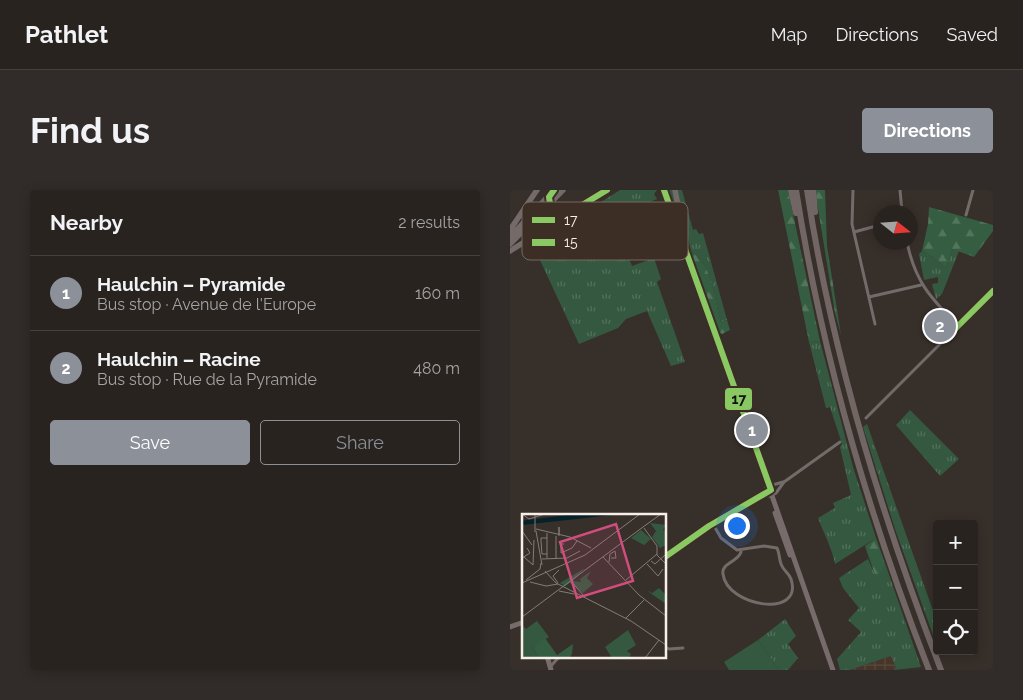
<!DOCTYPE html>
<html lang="en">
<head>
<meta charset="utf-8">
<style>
  body { margin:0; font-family:Raleway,sans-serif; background:#312b29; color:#f1f3f6 }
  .controls { position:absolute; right:15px; bottom:15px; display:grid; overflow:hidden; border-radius:5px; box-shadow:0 2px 12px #0003 }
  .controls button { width:45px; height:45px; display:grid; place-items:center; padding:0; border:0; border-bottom:1px solid #45403e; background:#292320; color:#f1f3f6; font:25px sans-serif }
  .compass { position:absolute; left:363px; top:15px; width:45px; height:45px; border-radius:50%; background:#292320; box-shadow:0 2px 12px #0003; rotate:107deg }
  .you { position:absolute; left:226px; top:335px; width:18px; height:18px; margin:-12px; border:4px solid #fff; border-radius:50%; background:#1a73e8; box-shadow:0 0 0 8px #1a73e833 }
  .badge { display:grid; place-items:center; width:32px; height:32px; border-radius:50%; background:#8c9099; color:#fff; font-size:16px; font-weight:700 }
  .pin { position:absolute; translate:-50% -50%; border:2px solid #fff; box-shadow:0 1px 5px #0006 }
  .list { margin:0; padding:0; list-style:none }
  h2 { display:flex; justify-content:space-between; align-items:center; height:65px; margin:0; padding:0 20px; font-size:21px }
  h2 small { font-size:16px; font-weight:400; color:#a5a4a5 }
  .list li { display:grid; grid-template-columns:32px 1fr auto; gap:15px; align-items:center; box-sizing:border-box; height:75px; padding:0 20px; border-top:1px solid #45403e }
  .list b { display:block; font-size:19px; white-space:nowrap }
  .list p { margin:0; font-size:16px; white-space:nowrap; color:#a5a4a5 }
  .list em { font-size:16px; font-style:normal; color:#a5a4a5 }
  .actions { display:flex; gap:10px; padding:15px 20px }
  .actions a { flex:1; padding:11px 0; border:1px solid #8c9099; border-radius:5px; text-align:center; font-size:18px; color:#8c9099 }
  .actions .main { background:#8c9099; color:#fff }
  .icon { flex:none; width:28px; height:28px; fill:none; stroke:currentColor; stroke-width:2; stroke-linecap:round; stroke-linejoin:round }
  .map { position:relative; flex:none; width:483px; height:480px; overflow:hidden; border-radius:5px }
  header { display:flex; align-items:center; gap:30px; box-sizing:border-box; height:70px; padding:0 25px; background:#292320; border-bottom:1px solid #45403e }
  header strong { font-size:24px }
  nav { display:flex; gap:28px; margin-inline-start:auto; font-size:18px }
  .intro { display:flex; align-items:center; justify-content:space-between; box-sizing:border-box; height:120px; padding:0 30px }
  h1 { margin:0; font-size:35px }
  .button { padding:12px 22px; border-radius:5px; background:#8c9099; color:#fff; font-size:18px; font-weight:700 }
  main { display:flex; gap:30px; padding:0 30px }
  aside { flex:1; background:#292320; border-radius:5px; box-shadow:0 2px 12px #0003 }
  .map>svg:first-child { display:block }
  .industrial { fill:url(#industrial-grid) }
  .grass { fill:url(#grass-tufts) }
  .forest { fill:url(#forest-firs) }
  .garden { fill:#355940 }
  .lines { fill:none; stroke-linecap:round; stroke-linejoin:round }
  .street { stroke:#736a6a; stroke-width:3 }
  .secondary { stroke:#776b6b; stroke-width:5 }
  .primary { stroke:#746a69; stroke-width:5.5 }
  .highway { stroke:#726665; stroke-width:6 }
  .bus-1-casing { stroke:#3c2e25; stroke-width:10 }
  .bus-2-casing { stroke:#3c2e25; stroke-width:10 }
  .bus-1 { stroke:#8ac864; stroke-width:6 }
  .bus-2 { stroke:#8ac864; stroke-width:6 }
  .inset-road { fill:none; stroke:#847c76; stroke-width:1 }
  .view { fill:#d04e7e; fill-opacity:0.15; stroke:#d04e7e; stroke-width:2.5 }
  .inset-edge { fill:none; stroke:#f8efe9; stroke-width:2.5 }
  .key { fill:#3c2e25; stroke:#746860; stroke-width:1 }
  .key-label { font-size:14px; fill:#f8efe9 }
  .line-badge { stroke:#3c2e25; stroke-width:2 }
  .pale-badge-label { font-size:14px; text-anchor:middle; font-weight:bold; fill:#111 }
</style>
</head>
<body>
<header>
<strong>Pathlet</strong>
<nav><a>Map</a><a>Directions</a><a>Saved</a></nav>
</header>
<div class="intro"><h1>Find us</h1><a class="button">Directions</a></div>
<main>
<aside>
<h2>Nearby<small>2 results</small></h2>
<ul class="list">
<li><span class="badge">1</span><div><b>Haulchin – Pyramide</b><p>Bus stop · Avenue de l'Europe</p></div><em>160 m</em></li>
<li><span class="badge">2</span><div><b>Haulchin – Racine</b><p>Bus stop · Rue de la Pyramide</p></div><em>480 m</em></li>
</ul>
<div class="actions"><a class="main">Save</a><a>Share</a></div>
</aside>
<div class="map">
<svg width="483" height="480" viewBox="0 0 483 480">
  <defs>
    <pattern id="industrial-grid" width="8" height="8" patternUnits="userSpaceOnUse" patternTransform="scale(1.25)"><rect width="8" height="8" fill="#473529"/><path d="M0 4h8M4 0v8" fill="none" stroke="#59493e"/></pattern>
    <pattern id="grass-tufts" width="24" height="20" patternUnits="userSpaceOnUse" patternTransform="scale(1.25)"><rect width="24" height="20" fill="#355940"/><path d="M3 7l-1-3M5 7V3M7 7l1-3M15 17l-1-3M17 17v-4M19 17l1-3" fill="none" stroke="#53715c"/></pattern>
    <pattern id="forest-firs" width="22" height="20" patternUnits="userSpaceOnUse" patternTransform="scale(1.25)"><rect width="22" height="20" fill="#355d41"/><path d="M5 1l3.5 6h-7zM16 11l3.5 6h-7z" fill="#53755c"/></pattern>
  </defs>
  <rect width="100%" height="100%" fill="#372f2a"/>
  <path class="industrial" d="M381,466l5,13 -2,1h-44z"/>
  <path class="grass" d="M110,0h37l-3,4 3,5 -29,12 8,19 17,-6 1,5 -4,1 2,6 -16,6 3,11 -11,3 4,10 22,-8 7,21 -4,3 28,80 -14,4 -24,-55 -21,8 -8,9 -39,16 -46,-99z
    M158,0h14l11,40 3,-1 3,5 4,-1 24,87 -6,2c-6,-20 -9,-60 -30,-70l-10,-50 -8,1z
    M442,59l7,2 -17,43 -6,5 -4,-15 6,-1v-6l-14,3 -5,-26 3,-3 11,6 13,11z
    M310,151l33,126 23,71 -41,26c-3,-16 -11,-30 -17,-46l17,-10 -2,-5 18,-8 -11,-48 2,-3 -12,-37 -4,1 -17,-66z
    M400,220l49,49 -19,17 -44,-51z
    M357,234l70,198v24l-42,-117 -32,-102z
    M358,369l8,18 10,-11 35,101 -27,3 2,-2 -5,-12 -41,14h-10l-3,-11 24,-27 -13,-12 11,-12 -16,-20 -4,-10z
    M275,429l11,17 -8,8 10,14 -10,12h-9l-21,-30z"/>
  <path class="forest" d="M268,0h10l32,151 -11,1z
    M305,0h10l2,56 14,89 -6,-22z
    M419,17l64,18v6l-19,26 -22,-8 -6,19 -13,-11 -11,-6 6,-27z
    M181,62c21,10 24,49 30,70l6,-2 3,10 -8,4 -3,-2z
    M366,348l10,28 -10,12 -11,-32z"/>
  <path class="garden" d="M248,450l21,30h-50l-5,-8z"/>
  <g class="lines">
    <path class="street" d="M343,0l-1,34 23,100
      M390,0l2,22
      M456,25l7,-25
      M344,42l26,-7
      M397,52c8,40 24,56 51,84
      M359,107l52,-12
      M356,228l127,-127
      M256,297l17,-5
      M259,306l7,-3 8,-11 56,-40
      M203,334l8,14 16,12 27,-4 13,2c3,6 2,13 5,18 2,5 7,7 9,13 13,40 -64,28 -68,-5 -2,-11 15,-12 18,-22
      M155,457l4,2 14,-1
      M41,476l7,-8 14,-2"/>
    <path class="secondary" d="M154,0l19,53
      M177,63l146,417
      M265,323l15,42
      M155,367l44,-31 62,-36
      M0,437l14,-5
      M37,466l4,14"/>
    <path class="primary" d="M165,0l13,67
      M39,12l5,10 10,4
      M0,40l27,-40
      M0,47l44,-47
      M0,54l53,-54
      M0,61l97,-61"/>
    <path class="highway" d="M281,0l5,23
      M286,0c26,165 72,324 133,480
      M297,0c25,165 74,325 134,480
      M303,0l2,22"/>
    <defs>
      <path id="bus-1" d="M44,0l-5,7c1,11 5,16 15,19l43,-26
        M154,0l107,300 -62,36 -44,31"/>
      <path id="bus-2" d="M448,136l-8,-8 -6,4 -1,5 7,7 43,-43"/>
    </defs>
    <use href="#bus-1" class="bus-1-casing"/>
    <use href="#bus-2" class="bus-2-casing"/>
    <use href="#bus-1" class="bus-1"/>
    <use href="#bus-2" class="bus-2"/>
  </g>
  <g transform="translate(12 324)">
    <rect width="144" height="144" fill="#372f2a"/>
    <path d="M128,9l16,2 -3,5 3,1v14l-6,3 -8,-11 4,-6zM119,16l10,9 -7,6 -13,-7zM63,54l-12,13 8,1 -1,-3 11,-8 -4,7 6,6 -10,9 -13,-10 -5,3 -5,-3zM137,74l7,7v9l-20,-14 6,3zM15,107l12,16 -16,10 5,11h-16v-33l4,4zM106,116l8,15 -9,6 4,3 -2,4h-17l-7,-11z" fill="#355940"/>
    <path d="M23,124l12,17 16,-11 -1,10 -3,4h-31l-5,-11z" fill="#355d41"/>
    <path d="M54,0h45l-99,11v-4l5,-1z" fill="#05222a"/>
    <path class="inset-road" d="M0,0l7,5 16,-5M121,13l18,-13M122,14l13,18v9l9,9M14,15l34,8 21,11M0,17l10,14M14,17l6,34M13,18v-18M25,19v25M34,22v22M37,22v-9v7M25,24h-6v3l1,13h5M42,30h-3v9l11,-5 5,-7M2,43l9,8 1,-25M81,43l36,38 27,21M0,44l8,-5 -3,-5M20,45l25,-1 13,-7M129,47l4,3 10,-9M87,48l1,-8 5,-3 1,7h-5M125,50l11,12 5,-7M23,57l11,12 75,38 35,24M4,66l14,-11 1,-6M104,66l31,-26M49,67l12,14M8,68l16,4 12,-2M0,69l63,-28 55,-41M36,69l-5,-7 6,-6M37,77l15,3M0,103l121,-90M104,104l18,-18M123,144l14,-18"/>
    <path class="view" d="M94,10l17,57 -56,17 -17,-56z"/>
    <rect width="144" height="144" class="inset-edge"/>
  </g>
  <rect x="12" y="12" width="166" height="58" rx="8" class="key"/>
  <rect x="22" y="27" width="23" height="6" fill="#8ac864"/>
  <rect x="22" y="49" width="23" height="7" fill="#8ac864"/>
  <g class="key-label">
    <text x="54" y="35">17</text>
    <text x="54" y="57">15</text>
  </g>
  <rect class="line-badge" x="214" y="197" width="29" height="24" rx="5" fill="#8ac864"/>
  <g class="pale-badge-label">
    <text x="229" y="214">17</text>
  </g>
</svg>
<div class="controls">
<button>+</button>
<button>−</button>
<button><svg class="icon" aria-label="locate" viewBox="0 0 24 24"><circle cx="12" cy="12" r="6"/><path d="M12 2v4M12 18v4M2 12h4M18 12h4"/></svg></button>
</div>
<svg class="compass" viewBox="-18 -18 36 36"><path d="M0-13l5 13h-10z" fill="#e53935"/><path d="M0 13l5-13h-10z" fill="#a5a4a5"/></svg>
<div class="you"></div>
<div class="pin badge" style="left:242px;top:240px">1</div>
<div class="pin badge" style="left:430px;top:136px">2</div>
</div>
</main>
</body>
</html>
